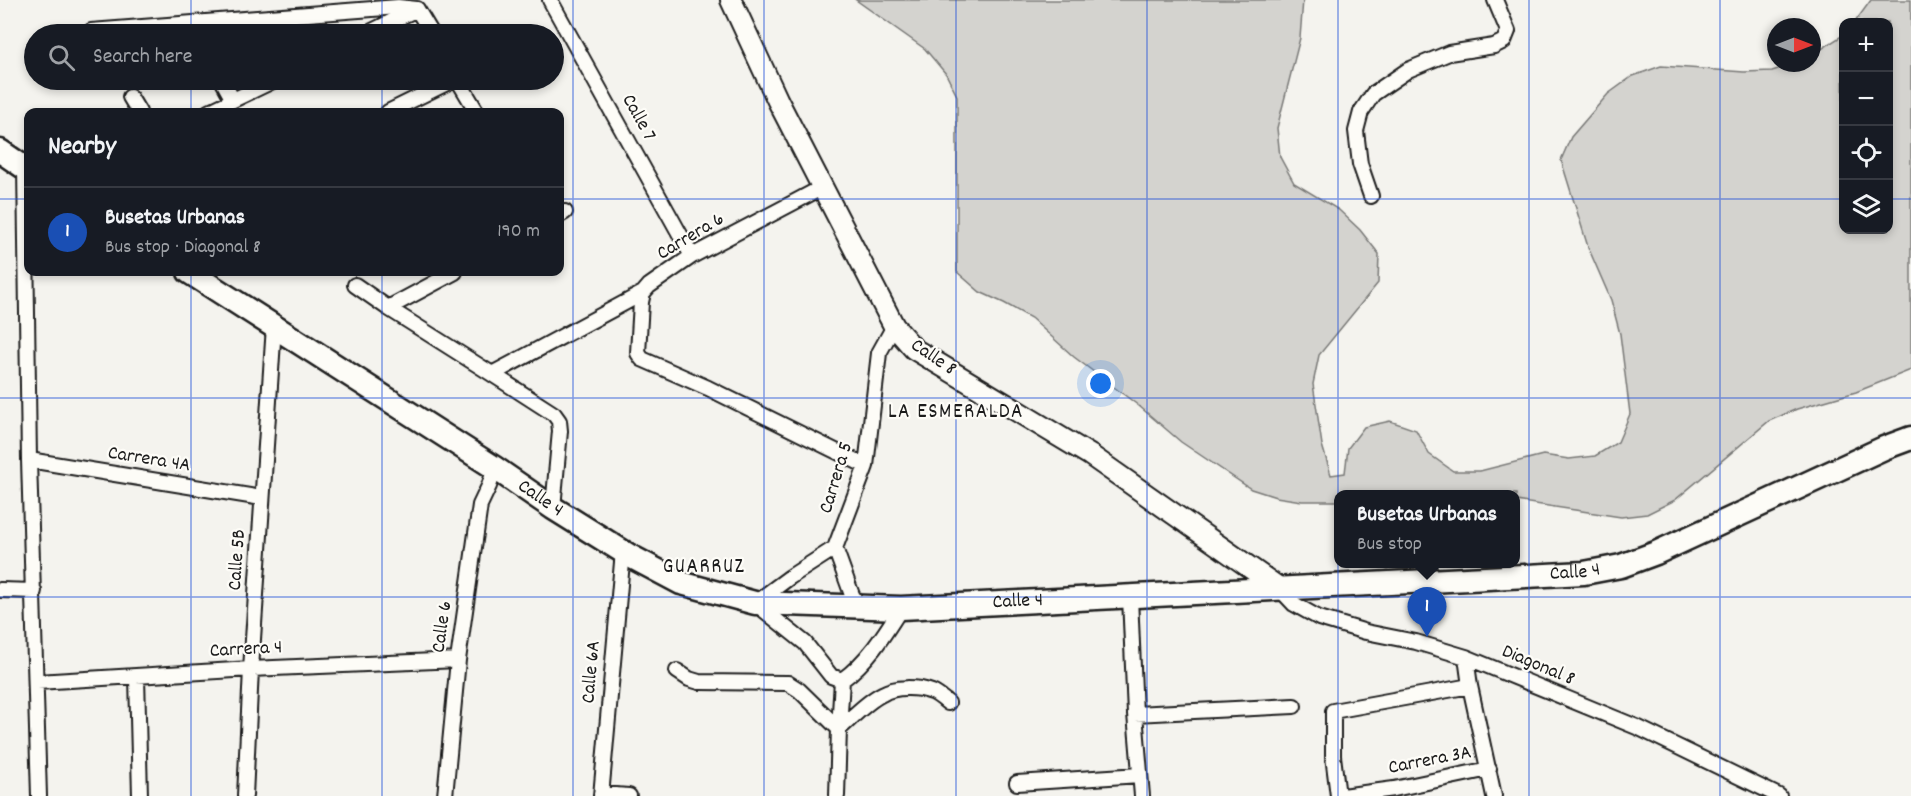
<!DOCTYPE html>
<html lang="en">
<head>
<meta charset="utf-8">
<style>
  body { margin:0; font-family:Dekko,sans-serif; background:#242831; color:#f1f3f6 }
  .controls { position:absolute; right:18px; top:18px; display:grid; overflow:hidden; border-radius:12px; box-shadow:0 3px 9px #0003 }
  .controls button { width:54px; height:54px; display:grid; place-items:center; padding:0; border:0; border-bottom:2px solid #363941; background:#171b24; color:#f1f3f6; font:30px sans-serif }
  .compass { position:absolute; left:1767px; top:18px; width:54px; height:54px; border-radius:50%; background:#171b24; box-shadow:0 3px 9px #0003; rotate:90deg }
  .you { position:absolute; left:1101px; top:384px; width:21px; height:21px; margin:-15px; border:4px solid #fff; border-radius:50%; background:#1a73e8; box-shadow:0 0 0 9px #1a73e833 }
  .badge { display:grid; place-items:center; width:39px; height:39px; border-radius:50%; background:#d1495b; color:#fff; font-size:20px; font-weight:700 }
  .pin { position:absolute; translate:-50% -50px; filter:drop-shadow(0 2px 3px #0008) }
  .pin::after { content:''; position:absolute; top:32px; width:21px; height:18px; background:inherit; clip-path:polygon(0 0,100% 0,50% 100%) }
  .popup { position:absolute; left:1334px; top:490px; width:186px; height:78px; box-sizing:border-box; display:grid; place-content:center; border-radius:12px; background:#171b24; filter:drop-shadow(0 2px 4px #0005); font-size:20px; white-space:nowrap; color:#9ea1a6 }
  .popup b { font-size:22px; color:#f1f3f6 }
  .popup::after { content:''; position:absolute; left:50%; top:100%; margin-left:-12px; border:12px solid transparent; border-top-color:#171b24 }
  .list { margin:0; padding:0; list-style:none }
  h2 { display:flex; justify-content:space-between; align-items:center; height:78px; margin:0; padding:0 24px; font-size:26px }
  h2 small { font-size:20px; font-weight:400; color:#9ea1a6 }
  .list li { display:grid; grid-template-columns:39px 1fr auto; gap:18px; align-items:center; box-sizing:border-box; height:90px; padding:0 24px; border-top:2px solid #363941 }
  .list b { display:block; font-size:22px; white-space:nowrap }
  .list p { margin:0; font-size:20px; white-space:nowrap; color:#9ea1a6 }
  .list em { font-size:20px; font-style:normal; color:#9ea1a6 }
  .icon { flex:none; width:33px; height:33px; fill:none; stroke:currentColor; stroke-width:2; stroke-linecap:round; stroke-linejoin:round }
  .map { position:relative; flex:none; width:1911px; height:796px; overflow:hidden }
  .search { position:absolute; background:#171b24; box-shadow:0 3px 9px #0003; left:24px; top:24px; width:540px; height:66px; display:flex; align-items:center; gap:15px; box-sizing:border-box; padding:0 21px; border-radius:33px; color:#9ea1a6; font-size:22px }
  .panel { position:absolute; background:#171b24; box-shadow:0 3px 9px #0003; left:24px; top:108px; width:540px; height:168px; border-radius:12px }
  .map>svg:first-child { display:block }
  .green { fill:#d4d3cf; stroke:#787876; stroke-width:1.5 }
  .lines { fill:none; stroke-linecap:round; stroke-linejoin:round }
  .minor-casing { stroke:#1c1c1c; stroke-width:18 }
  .secondary-casing { stroke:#1c1c1c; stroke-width:24 }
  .primary-casing { stroke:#1c1c1c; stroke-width:27 }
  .minor { stroke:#fdfcf7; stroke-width:14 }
  .secondary { stroke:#fdfcf7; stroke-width:20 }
  .primary { stroke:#fdfcf7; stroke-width:22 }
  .grid { fill:none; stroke:#1d4ed8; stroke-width:1.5; stroke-opacity:0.55 }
  .labels { text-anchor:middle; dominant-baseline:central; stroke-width:4.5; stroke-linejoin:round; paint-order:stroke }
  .street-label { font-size:20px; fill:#1c1c1c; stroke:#fdfcf7 }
  .neighbourhood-label { font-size:21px; letter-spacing:1.5px; fill:#1c1c1c; stroke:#fdfcf7 }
</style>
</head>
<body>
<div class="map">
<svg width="1911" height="796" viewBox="0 0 1911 796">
  <rect width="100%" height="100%" fill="#f4f3ee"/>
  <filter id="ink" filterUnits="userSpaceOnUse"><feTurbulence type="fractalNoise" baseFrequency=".0167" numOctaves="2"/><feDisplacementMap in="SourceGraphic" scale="12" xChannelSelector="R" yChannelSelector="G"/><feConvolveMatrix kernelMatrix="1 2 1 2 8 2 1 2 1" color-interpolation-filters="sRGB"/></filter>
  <g filter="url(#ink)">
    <path class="green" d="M856,0h447l-3,38 -23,90 3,29 14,26 45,27 21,20 19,24 -1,29 -59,72 -6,29 9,61 9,30 14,-2 3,-25 16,-21 26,-6 26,9 13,24 24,17h27l63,-16 26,4 26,-3 23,-14 12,-28 -10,-80 -9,-34 -23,-53 -27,-87 10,-23 37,-43 25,-18 28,-10 83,6 28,-1 25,-8h15v-8l31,-20 1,195h44v-208h-33l16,-22h40v370l-55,22 -59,17 -28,12 -94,79 -28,14 -26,3 -105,-16v-7h-178v7h-36l-26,-4 -25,-8 -70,-47 -42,-36 -65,-49 -43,-39 -27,-15 -24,-11 -23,-20v-176l-11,-22 -21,-25z"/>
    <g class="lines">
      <defs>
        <path id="minor" d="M550,0l142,256
          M91,31l307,-24 19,2
          M366,34l51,-25 15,25
          M222,80l11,20
          M458,80l19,32
          M130,97l9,15
          M208,112l67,-32
          M388,112l65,-32
          M25,167l4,293 10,336
          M823,187l-131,69 -43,30 -6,7 -2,9 -3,51 4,6 66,29 158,78
          M1371,196l-11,-32 -4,-33 5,-19 12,-18 35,-24 41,-17 45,-7 10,-5 4,-10 -13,-31
          M560,215l5,-3
          M455,272l-67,36 104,66 151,-81
          M355,285l33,23
          M492,374l62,40 5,7 1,10 -7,77
          M29,460l233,38
          M835,548l17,47 7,11
          M1279,588l15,16 25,14 47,14 50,10 50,15 173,71 140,68
          M0,590l34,1
          M1130,597l5,117 7,82
          M1466,657l4,29 24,110
          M677,671l12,8 10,3 89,1 11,7 40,39c13,-11 27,-27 43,-35 13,-8 36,-7 50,-2 5,2 11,7 16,11
          M137,677l3,119
          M842,680l-11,-4 -26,-33 -50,-40 35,-26 45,-29 31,-82 13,-113 15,-27
          M37,682l214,-13 207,-9
          M1135,714l159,-8
          M1017,783l123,-8
          M601,794l28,2
          M245,796l6,-127 23,-343
          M445,796l13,-136 22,-155 9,-19 6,-18
          M601,796l22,-245
          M837,796l2,-67 3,-49c26,-19 42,-45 59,-72
          M1338,796l-5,-40v-45l137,-25
          M1342,796l52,-7 95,-20"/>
        <path id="secondary" d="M731,0l47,101 116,225 20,23 176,106 189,133"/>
        <g id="primary">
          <path d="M0,151l28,19"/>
          <path id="s1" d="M189,272l306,196 58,40 77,48 51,27 74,20 146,5 683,-35 37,-7 35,-13 228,-105 27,-10"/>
        </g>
      </defs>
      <use href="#minor" class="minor-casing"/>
      <use href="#secondary" class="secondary-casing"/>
      <use href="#primary" class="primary-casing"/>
      <use href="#minor" class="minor"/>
      <use href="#secondary" class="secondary"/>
      <use href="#primary" class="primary"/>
    </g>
  </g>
  <path class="grid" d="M191,0v34M382,0v34M573,0v796M764,0v796M956,0v796M1147,0v796M1338,0v796M1529,0v796M1720,0v796M191,80v32M382,80v32M0,199h28M560,199h1284M1888,199h23M191,272v524M382,272v524M0,398h1911M0,597h1911"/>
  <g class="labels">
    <g class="street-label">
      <text transform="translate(638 118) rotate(61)">Calle 7</text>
      <text transform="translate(691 237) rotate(-31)">Carrera 6</text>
      <text transform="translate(933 358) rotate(34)">Calle 8</text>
      <text transform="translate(149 460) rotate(9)">Carrera 4A</text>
      <text transform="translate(837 478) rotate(-73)">Carrera 5</text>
      <text stroke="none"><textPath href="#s1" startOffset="418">Calle 4</textPath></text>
      <text transform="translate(238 560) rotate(-86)">Calle 5B</text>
      <text stroke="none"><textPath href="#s1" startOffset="1480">Calle 4</textPath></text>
      <text stroke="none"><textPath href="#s1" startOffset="922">Calle 4</textPath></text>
      <text transform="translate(443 627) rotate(-82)">Calle 6</text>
      <text transform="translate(246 650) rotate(-3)">Carrera 4</text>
      <text transform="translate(1538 666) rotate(23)">Diagonal 8</text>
      <text transform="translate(592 672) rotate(-85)">Calle 6A</text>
      <text transform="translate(1430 761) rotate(-11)">Carrera 3A</text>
    </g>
    <g class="neighbourhood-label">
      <text x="956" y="413">LA ESMERALDA</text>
      <text x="704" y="568">GUARRUZ</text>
    </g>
  </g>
</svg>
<div class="controls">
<button>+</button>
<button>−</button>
<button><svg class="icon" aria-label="locate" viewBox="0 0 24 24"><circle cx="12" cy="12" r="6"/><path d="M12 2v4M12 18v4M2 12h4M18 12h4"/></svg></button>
<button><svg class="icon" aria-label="layers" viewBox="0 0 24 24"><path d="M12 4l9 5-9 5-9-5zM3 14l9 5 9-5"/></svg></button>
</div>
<svg class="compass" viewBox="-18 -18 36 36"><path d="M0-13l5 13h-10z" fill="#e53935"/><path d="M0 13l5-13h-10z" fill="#9ea1a6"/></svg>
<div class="you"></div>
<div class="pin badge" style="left:1427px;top:637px;background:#1a4fb4">1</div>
<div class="popup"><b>Busetas Urbanas</b>Bus stop</div>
<div class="search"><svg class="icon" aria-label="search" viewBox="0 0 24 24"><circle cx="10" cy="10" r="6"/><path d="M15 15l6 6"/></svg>Search here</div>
<section class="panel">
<h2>Nearby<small></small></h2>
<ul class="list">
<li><span class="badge" style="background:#1a4fb4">1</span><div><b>Busetas Urbanas</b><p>Bus stop · Diagonal 8</p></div><em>190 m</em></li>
</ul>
</section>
</div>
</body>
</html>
